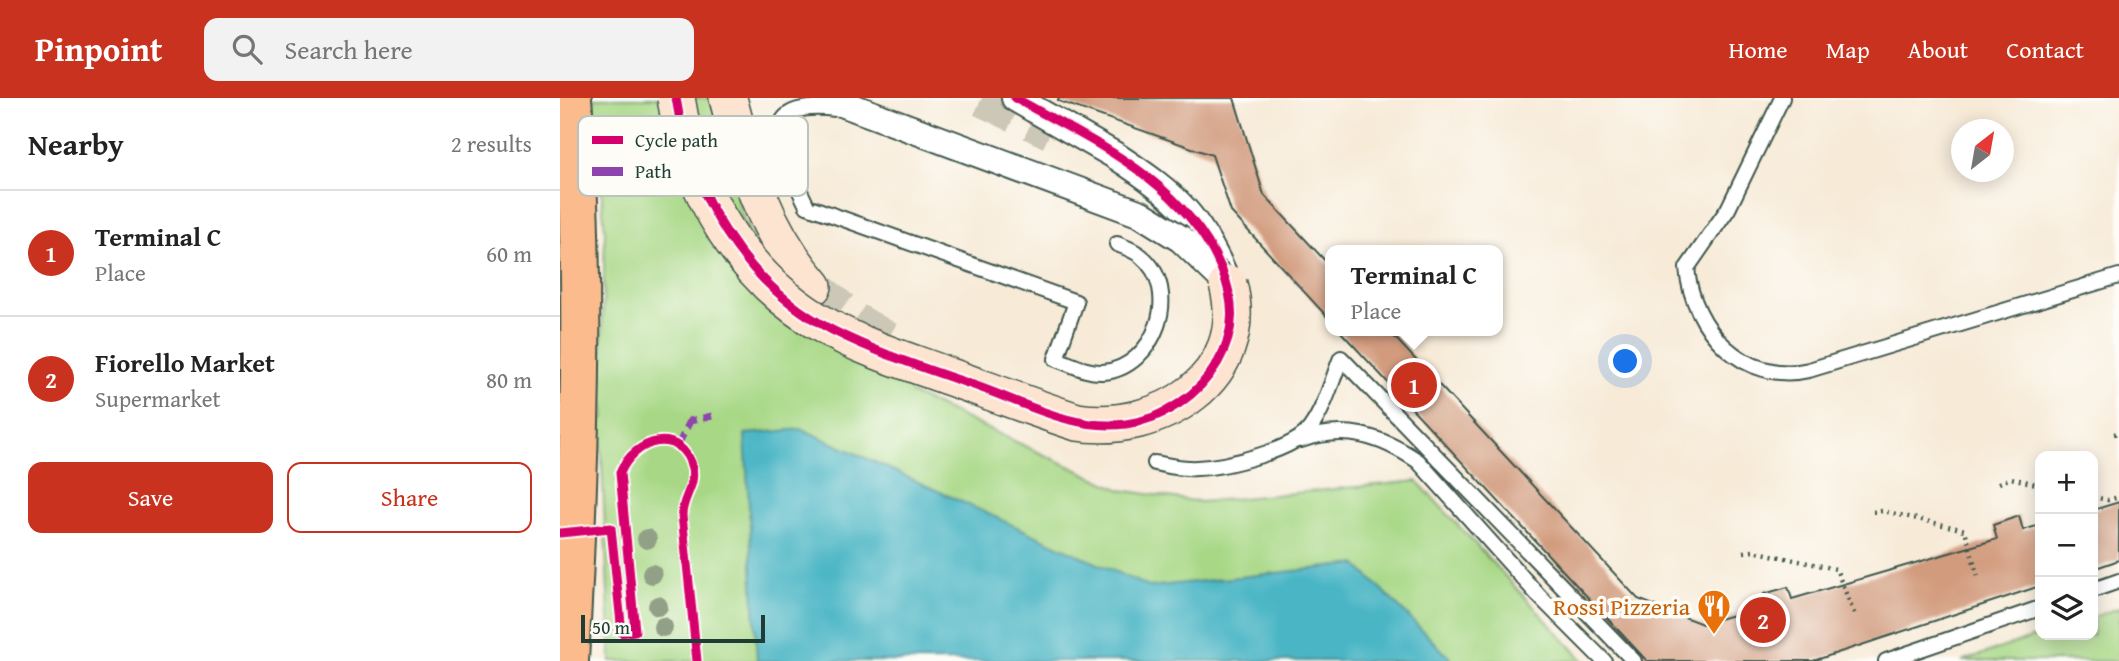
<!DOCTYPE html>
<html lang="en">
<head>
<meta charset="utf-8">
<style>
  body { margin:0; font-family:"Gentium Book Plus",serif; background:#f2f2f2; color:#222 }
  .controls { position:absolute; right:21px; bottom:21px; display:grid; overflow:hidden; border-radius:14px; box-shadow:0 4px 18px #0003 }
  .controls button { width:63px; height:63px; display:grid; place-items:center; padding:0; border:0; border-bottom:2px solid #e0e0e0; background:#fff; color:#222; font:35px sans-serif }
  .compass { position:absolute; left:1391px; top:21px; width:63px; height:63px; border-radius:50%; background:#fff; box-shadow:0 4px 18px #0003; rotate:31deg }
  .scale { position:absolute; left:21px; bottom:18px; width:184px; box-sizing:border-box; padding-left:7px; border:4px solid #1f3d34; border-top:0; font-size:19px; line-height:24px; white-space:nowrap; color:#1f3d34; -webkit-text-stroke:5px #fdfcf7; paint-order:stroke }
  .you { position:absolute; left:1066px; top:264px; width:24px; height:24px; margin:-18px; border:5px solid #fff; border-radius:50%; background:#1a73e8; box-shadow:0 0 0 10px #1a73e833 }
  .badge { display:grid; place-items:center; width:46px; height:46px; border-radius:50%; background:#c8321e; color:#fff; font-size:23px; font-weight:700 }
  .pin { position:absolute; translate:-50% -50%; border:4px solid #fff; box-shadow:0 2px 7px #0006 }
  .popup { position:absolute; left:765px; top:147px; width:178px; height:91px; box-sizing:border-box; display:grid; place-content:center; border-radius:14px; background:#fff; filter:drop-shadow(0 2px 5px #0005); font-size:23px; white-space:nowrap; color:#767676 }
  .popup b { font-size:26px; color:#222 }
  .popup::after { content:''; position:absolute; left:50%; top:100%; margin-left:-14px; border:14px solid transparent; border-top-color:#fff }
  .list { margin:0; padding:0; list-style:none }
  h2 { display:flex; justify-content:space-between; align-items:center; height:91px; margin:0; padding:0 28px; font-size:30px }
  h2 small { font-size:23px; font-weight:400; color:#767676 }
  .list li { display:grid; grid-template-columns:46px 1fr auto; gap:21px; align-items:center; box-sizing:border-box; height:126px; padding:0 28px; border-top:2px solid #e0e0e0 }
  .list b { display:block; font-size:26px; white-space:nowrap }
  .list p { margin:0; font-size:23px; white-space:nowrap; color:#767676 }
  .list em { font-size:23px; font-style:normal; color:#767676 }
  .actions { display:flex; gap:14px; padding:21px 28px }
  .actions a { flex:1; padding:16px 0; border:2px solid #c8321e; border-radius:14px; text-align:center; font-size:24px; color:#c8321e }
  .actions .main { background:#c8321e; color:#fff }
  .icon { flex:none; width:38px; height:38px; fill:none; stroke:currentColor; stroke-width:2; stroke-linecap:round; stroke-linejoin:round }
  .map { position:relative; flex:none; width:1559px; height:563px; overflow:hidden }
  header { display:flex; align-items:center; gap:42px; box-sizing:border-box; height:98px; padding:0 35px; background:#c8321e; color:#fff }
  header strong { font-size:33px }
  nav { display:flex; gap:38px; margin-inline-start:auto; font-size:24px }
  .search { width:490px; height:63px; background:#f2f2f2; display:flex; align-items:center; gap:18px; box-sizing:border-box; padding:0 24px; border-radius:14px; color:#767676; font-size:26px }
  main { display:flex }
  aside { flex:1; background:#fff }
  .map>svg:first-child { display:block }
  .green { fill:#a8d886; stroke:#648a5d; stroke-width:2 }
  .water { fill:#49b5c5; stroke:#34797c; stroke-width:2 }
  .building { fill:#d29b7e }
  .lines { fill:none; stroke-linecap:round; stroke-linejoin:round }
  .secondary-tunnel { stroke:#ccc7b6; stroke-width:37; stroke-dasharray:37 18; stroke-linecap:butt }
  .lane-casing { stroke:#3f574c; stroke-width:18 }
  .street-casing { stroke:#3f574c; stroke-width:30 }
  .secondary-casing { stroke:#3f574c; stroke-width:40 }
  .highway-casing { stroke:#3f574c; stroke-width:42 }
  .path { stroke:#3f574c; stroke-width:4.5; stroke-dasharray:2 5; stroke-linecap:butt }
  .lane { stroke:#fff; stroke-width:14 }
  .street { stroke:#fff; stroke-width:26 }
  .secondary { stroke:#fde4d1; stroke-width:37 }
  .highway { stroke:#fbbb8c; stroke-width:38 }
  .lane-bridge-casing { stroke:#3f574c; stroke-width:18; stroke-linecap:butt }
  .street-bridge-casing { stroke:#3f574c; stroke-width:30; stroke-linecap:butt }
  .secondary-bridge-casing { stroke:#3f574c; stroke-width:40; stroke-linecap:butt }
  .lane-bridge { stroke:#fff; stroke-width:14 }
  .street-bridge { stroke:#fff; stroke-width:26 }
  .secondary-bridge { stroke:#fde4d1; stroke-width:37 }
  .quiet { stroke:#8e44ad; stroke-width:7; stroke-dasharray:14 7; stroke-linecap:butt }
  .cycleway-casing { stroke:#fdfcf7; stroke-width:13 }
  .cycleway { stroke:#d6006c; stroke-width:9 }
  .tree { fill:#93a088 }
  .labels { text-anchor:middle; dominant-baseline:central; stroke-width:7; stroke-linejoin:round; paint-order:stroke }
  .food-label { font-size:24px; fill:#c56008; stroke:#fdfcf7; text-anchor:end }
  .key { fill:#fdfcf7; stroke:#bac3bc; stroke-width:2 }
  .key-label { font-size:19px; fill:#1f3d34 }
</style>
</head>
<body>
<header>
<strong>Pinpoint</strong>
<div class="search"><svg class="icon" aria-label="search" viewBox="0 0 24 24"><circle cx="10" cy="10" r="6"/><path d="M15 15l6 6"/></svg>Search here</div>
<nav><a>Home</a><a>Map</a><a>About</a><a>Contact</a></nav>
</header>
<main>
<aside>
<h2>Nearby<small>2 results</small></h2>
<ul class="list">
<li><span class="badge">1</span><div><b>Terminal C</b><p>Place</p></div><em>60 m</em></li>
<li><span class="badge">2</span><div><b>Fiorello Market</b><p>Supermarket</p></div><em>80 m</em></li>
</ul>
<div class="actions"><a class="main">Save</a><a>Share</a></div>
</aside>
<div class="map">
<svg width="1559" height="563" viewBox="0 0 1559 563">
  <rect width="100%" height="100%" fill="#fdfcf7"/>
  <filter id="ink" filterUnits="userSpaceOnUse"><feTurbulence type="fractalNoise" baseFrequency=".0143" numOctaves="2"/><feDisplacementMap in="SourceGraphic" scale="14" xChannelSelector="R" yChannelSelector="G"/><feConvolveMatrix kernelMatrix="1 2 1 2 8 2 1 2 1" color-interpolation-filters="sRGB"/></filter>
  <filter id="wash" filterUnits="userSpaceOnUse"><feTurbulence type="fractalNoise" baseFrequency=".00686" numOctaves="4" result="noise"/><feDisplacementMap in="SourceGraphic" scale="28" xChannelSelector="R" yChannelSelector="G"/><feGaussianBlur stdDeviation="1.57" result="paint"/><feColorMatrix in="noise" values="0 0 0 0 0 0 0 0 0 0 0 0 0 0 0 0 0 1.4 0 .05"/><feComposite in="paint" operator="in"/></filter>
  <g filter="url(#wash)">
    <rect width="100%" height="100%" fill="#f7ead7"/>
    <path class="green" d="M33,0h118l32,120 49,102 111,59 9,15 209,96 80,12 216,-21 167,180h-973l-11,-243h5l-4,-35 4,-151z
      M1559,510v53h-157l78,-26h53v-18z"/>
    <path class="water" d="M242,331l347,158 207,-23 97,97h-696l-12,-227z"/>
    <g id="blocks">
      <path class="building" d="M499,0h175l30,97 66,71v54l-99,-108 -19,-57 -154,-54z
        M780,233h49l249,268 64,25 66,-19 -4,-11 24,-7 4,12 205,-60 -4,-14 26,-9 4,14 17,-5v61l-227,75h-166z
        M1559,404v58l-26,9v-59z"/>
    </g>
  </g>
  <g filter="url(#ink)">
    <use href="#blocks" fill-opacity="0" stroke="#3f574c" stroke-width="2"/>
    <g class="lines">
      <path class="secondary-tunnel" d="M422,0l69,33
        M253,188l40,34 41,24"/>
      <defs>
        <path id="lane" d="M1222,0l-54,111 -41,59c5,61 57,117 122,102l310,-94
          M247,108l269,96 -20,57c15,5 31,14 47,13 52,-4 80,-82 38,-116 -7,-6 -16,-9 -24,-12
          M741,342c44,-15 78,-5 117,21l121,135 65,65
          M595,365c14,3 27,6 42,5 28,-1 99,-18 114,-41 14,-20 21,-47 30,-69l293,303
          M1533,492l26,-9
          M1326,563l154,-53"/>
        <path id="street" d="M455,0l19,11
          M556,58c61,40 83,60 112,128"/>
        <path id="secondary" d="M168,0c18,70 36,132 85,188"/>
        <path id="highway" d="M9,563c10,-188 18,-375 3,-563"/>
      </defs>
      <use href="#lane" class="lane-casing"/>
      <use href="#street" class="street-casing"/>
      <use href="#secondary" class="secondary-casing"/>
      <use href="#highway" class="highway-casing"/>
      <path class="path" d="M1554,336l5,-1
        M1439,385l12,-5 29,7
        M1533,399l15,3 11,-3
        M1313,414l10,-1 82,19 14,51
        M1184,454l9,-1 83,18 20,49"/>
      <use href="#lane" class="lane"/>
      <use href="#street" class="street"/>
      <use href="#secondary" class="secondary"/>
      <use href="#highway" class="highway"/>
      <defs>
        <path id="lane-bridge" d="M247,108c-22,-47 -60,-108 29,-97"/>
        <path id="street-bridge" d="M268,0l313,116 40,25 47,45
          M474,11l82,47"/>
        <path id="secondary-bridge" d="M116,0c15,95 67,183 153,230 35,20 75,32 113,46 45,16 89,33 135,48 82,13 176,-45 151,-138"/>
      </defs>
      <use href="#lane-bridge" class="lane-bridge-casing"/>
      <use href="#street-bridge" class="street-bridge-casing"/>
      <use href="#secondary-bridge" class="secondary-bridge-casing"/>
      <use href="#lane-bridge" class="lane-bridge"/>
      <use href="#street-bridge" class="street-bridge"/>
      <use href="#secondary-bridge" class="secondary-bridge"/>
      <path class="quiet" d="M117,349l13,-26 22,-5"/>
      <defs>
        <path id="cycleway" d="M116,0c15,96 68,186 156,232 47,24 98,40 147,57 47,17 97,44 147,37 38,-5 73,-29 92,-62 18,-31 17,-61 3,-94 -38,-88 -126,-125 -206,-170
          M0,435l51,-5 11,105 13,-2 -15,-158c15,-35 61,-47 72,-5 4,18 -10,30 -10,47l15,146"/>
      </defs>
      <use href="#cycleway" class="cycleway-casing"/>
      <use href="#cycleway" class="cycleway"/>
    </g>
    <g class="tree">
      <circle cx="87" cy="441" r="10"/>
      <circle cx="92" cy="476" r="10"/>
      <circle cx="98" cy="508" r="10"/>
      <circle cx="103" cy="529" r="10"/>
    </g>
  </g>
  <defs>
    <symbol id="restaurant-pin" viewBox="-11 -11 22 30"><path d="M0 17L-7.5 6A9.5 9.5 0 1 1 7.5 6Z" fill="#e8710a" stroke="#fdfcf7"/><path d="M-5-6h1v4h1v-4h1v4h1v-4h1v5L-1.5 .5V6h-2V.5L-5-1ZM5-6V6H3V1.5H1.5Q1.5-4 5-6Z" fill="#fff"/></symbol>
  </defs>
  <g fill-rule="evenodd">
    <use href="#restaurant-pin" x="1135" y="489" width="38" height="52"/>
  </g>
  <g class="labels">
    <g class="food-label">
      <text x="1130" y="508">Rossi Pizzeria</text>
    </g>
  </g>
  <rect x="18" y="18" width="230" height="80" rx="10" class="key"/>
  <rect x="32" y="38" width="31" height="8" fill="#d6006c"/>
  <rect x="32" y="69" width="31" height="9" fill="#8e44ad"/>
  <g class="key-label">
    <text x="75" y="49">Cycle path</text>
    <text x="75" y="80">Path</text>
  </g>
</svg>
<div class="controls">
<button>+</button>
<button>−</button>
<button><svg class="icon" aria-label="layers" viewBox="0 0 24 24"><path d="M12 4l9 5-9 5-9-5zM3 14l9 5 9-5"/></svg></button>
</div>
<svg class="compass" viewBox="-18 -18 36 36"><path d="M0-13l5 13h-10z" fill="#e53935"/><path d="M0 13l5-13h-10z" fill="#767676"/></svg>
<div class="scale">50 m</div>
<div class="you"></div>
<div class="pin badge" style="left:854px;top:287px">1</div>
<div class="popup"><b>Terminal C</b>Place</div>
<div class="pin badge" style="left:1203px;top:522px">2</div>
</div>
</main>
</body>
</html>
